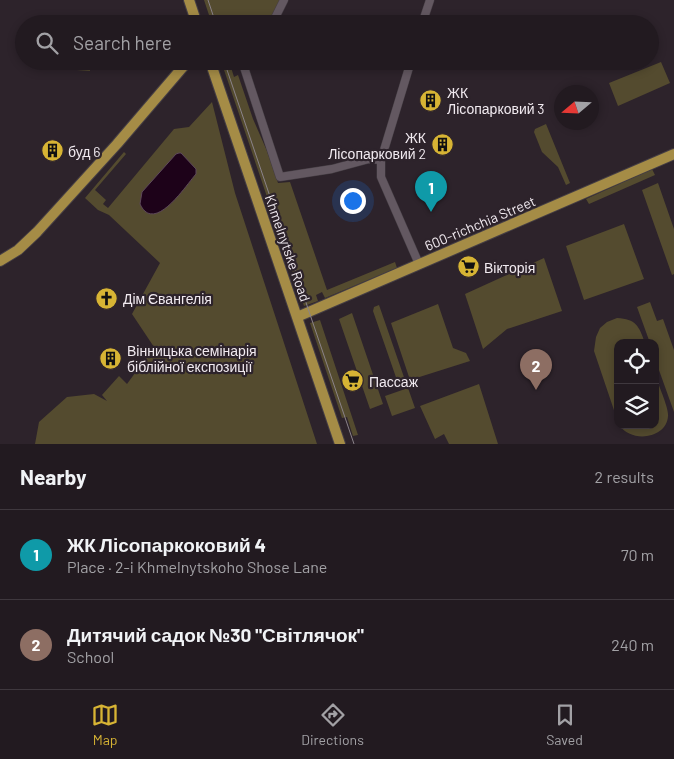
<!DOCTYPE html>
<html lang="en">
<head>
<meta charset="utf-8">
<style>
  body { margin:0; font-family:Barlow,sans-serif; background:#2e272d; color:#f1f3f6 }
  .controls { position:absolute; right:15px; bottom:15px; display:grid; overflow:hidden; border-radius:10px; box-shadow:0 2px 8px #0003 }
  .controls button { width:45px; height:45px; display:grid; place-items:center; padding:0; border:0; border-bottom:1px solid #3f383e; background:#221a20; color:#f1f3f6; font:25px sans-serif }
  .compass { position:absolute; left:554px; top:85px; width:45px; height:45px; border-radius:50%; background:#221a20; box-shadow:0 2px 8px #0003; rotate:251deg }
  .you { position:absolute; left:352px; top:200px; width:18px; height:18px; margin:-12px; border:4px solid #fff; border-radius:50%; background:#1a73e8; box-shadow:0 0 0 8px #1a73e833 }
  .badge { display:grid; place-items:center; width:32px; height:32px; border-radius:50%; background:#d7b434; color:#fff; font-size:16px; font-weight:700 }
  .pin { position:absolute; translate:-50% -41px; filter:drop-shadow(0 1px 2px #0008) }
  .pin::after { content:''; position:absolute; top:26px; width:18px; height:15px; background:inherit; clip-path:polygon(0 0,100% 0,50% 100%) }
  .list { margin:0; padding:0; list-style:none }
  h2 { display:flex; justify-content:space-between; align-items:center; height:65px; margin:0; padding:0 20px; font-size:21px }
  h2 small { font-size:16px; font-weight:400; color:#a2a1a5 }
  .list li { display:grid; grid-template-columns:32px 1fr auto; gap:15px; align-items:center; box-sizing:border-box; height:90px; padding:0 20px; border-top:1px solid #3f383e }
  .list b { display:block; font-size:19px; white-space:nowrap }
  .list p { margin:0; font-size:16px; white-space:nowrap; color:#a2a1a5 }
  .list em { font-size:16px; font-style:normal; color:#a2a1a5 }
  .icon { flex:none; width:28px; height:28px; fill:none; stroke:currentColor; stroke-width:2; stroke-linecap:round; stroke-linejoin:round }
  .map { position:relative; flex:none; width:674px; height:444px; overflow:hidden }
  .search { position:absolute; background:#221a20; box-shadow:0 2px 8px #0003; left:15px; right:15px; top:15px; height:55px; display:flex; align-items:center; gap:12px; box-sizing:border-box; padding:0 18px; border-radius:28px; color:#a2a1a5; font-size:19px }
  .sheet { height:245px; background:#221a20 }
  nav { display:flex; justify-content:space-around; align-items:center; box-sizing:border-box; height:70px; border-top:1px solid #3f383e; background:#221a20; font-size:14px; color:#a2a1a5 }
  nav a { display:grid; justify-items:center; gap:2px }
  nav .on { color:#d7b434 }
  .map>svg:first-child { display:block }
  .green { fill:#544b2f }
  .water { fill:#1d0219; stroke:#5d485a }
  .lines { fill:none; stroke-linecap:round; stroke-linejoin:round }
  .minor-casing { stroke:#453e44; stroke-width:9 }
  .major-casing { stroke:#453e44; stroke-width:12 }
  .minor { stroke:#635861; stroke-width:8 }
  .major { stroke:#a58c46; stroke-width:10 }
  .tram { stroke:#8b838a; stroke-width:1 }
  .labels { text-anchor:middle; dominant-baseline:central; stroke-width:4.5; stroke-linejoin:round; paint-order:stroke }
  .poi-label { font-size:14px; fill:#f1eaf0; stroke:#2d232b; text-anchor:start }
  .street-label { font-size:14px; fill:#f1eaf0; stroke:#2d232b }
</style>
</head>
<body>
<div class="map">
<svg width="674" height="444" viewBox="0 0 674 444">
  <rect width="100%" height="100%" fill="#2d232b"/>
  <path class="green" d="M204,0h80l-12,24h-42l-3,-7 -8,6 -7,1z
    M46,61h55l1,1 -13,1 1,8 -40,-3 -4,-4z
    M221,61h8l5,16 4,-2 15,44 14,32 11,32 12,-1 37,108 68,-28 2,6 -72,30 -3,-6 -6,3 2,6 -14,5z
    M661,62l9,21 -52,23 -9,-23z
    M212,102l23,91 82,251h-282l4,-22 28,-25 27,-3 13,7 -5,-6 17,-19 8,8 27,-37 -22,-33 28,-51 -51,-48 -11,-5 -13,-12 39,-46 2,2 -31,36 11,10 -3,4 5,4 66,-79 15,-2z
    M546,124l24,59 -4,2 -8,-18 -16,-15 -8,-20 1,-3z
    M652,169l3,6 -66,29 -3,-5z
    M658,183l16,46v45l-2,1 -30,-85z
    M624,224l20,55 -60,21 -18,-54z
    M544,258l18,53 -55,18 -24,20 -18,-55z
    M650,302l7,19 6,-2 11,31v62l-19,-53v-16h-5l-13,-36z
    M438,304l15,44 13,5 4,8 -60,19 -19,-57z
    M379,305l27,78 -7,3 -26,-75 1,-4z
    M352,313l31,91 -13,5 -31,-90z
    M617,318c19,1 22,8 28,25h-27v79l-24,-71 2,-14 4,-9 7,-6z
    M320,320l38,115 -5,1 -6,-19 -5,1 -32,-95z
    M655,375c3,9 14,33 13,41 -1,22 -36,28 -49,9h36z
    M479,384l19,60h-49l-5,-10 -9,5 -15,-33z
    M408,388l7,20 -23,8 -7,-20z"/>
  <path class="water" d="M179,153h2l15,16v5c-12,14 -42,60 -56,30l2,-12 34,-38z"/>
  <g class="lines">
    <defs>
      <path id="minor" d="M272,24l12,-24
        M422,24l8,-24
        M242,61l38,116 52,-8 37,-10 12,1
        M411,61l-30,99v17l38,87"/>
      <path id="major" d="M189,0l8,24
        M210,61l130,383
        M0,261l18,-11 19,-18 80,-88 71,-83
        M297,317l377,-163"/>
    </defs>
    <use href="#minor" class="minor-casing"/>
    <use href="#major" class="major-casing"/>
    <use href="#minor" class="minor"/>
    <use href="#major" class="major"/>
    <path class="tram" d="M208,0l8,24
      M224,61l130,383"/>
  </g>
  <defs>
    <symbol id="building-disc" viewBox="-11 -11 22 22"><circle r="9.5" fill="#d7b434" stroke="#2d232b"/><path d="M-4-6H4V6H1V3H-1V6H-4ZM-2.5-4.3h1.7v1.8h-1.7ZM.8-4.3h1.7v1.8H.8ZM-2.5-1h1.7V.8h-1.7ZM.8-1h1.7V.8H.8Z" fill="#111"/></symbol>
    <symbol id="supermarket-disc" viewBox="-11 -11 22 22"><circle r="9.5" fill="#d7b434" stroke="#2d232b"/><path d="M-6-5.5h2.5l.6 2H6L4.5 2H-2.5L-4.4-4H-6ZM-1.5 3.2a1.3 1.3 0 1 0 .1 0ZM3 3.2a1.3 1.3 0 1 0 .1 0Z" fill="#111"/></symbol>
    <symbol id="church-disc" viewBox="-11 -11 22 22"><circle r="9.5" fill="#d7b434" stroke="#2d232b"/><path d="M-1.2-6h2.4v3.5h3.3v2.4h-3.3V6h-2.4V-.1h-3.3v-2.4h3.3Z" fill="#111"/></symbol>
  </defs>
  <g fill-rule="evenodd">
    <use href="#building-disc" x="418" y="88" width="25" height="25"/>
    <use href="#building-disc" x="430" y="132" width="25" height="25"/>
    <use href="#building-disc" x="40" y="138" width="25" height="25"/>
    <use href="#supermarket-disc" x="456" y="254" width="25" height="25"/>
    <use href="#church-disc" x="94" y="286" width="25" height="25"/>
    <use href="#building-disc" x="98" y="346" width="25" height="25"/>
    <use href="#supermarket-disc" x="340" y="368" width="25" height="25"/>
  </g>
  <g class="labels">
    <g class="poi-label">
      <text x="447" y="92">ЖК<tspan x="447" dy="16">Лісопарковий 3</tspan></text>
      <text x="426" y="137" text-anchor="end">ЖК<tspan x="426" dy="16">Лісопарковий 2</tspan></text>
      <text x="68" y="151">буд 6</text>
      <text x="484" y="267">Вікторія</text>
      <text x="123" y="298">Дім Євангелія</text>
      <text x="127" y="350">Вінницька семінарія<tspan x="127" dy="16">біблійної експозиції</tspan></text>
      <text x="369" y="381">Пассаж</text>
    </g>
    <g class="street-label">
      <text transform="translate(480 223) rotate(-23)">600-richchia Street</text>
      <text transform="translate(288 248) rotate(71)">Khmelnytske Road</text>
    </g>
  </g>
</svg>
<div class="controls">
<button><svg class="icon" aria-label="locate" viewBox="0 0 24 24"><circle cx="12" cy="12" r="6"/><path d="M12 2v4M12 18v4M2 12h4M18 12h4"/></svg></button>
<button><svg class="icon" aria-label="layers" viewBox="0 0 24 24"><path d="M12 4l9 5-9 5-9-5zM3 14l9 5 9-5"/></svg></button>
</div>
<svg class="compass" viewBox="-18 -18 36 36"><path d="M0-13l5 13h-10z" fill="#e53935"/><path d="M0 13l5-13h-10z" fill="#a2a1a5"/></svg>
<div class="you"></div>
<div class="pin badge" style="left:431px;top:212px;background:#0f9aa8">1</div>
<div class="pin badge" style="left:536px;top:390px;background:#8d6e63">2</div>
<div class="search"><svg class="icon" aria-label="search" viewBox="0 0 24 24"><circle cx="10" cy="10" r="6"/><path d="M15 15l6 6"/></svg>Search here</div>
</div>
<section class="sheet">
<h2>Nearby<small>2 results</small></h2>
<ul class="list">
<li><span class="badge" style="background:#0f9aa8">1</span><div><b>ЖК Лісопаркоковий 4</b><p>Place · 2-i Khmelnytskoho Shose Lane</p></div><em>70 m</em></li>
<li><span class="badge" style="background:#8d6e63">2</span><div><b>Дитячий садок №30 &quot;Світлячок&quot;</b><p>School</p></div><em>240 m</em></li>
</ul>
</section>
<nav>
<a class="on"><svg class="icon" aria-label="map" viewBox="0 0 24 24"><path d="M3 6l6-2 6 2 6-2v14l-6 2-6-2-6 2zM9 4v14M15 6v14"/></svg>Map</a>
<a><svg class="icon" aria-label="directions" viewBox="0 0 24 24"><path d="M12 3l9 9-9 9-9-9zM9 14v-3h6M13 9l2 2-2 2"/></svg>Directions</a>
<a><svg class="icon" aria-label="saved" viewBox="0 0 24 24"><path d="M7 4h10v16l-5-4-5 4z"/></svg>Saved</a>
</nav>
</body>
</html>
